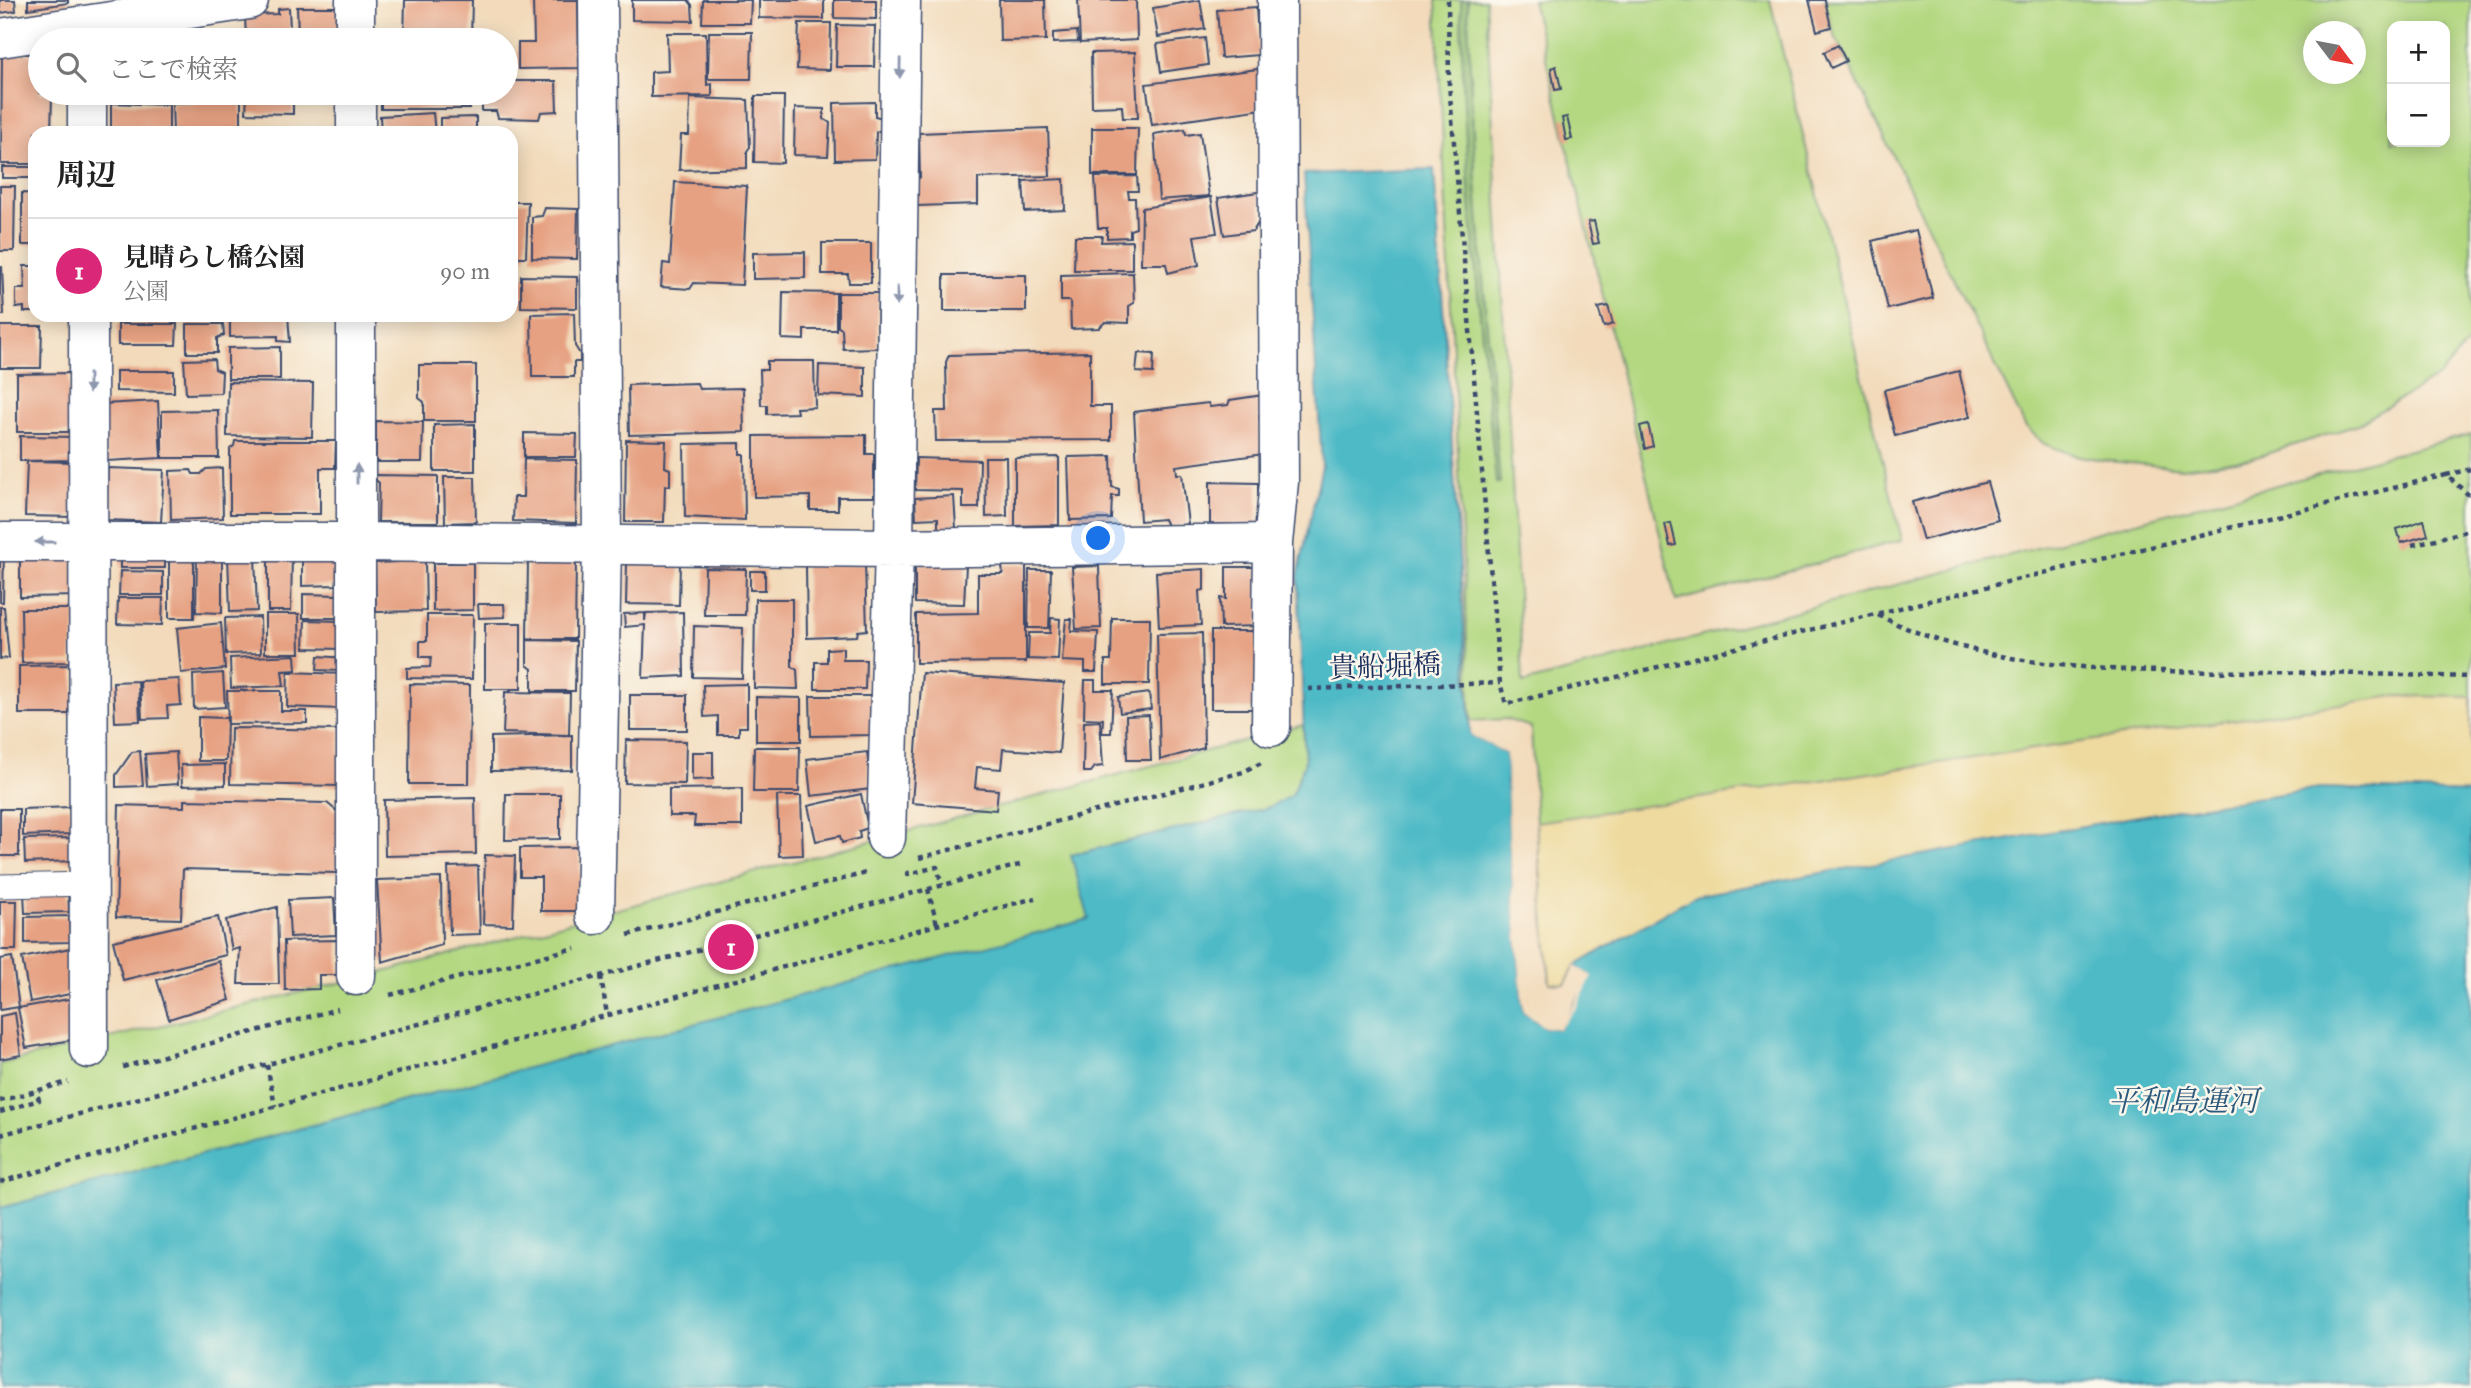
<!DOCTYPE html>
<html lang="ja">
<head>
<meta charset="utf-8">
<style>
  body { margin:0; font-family:"IM FELL Great Primer","Noto Serif JP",serif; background:#f6f6f6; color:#222 }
  .controls { position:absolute; right:21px; top:21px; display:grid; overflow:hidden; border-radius:14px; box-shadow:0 4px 18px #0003 }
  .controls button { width:63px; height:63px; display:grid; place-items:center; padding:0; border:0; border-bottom:2px solid #e0e0e0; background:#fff; color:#222; font:35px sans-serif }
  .compass { position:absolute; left:2303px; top:21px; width:63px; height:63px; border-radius:50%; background:#fff; box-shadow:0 4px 18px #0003; rotate:122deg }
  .you { position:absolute; left:1099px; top:539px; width:24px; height:24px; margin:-18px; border:5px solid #fff; border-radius:50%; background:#1a73e8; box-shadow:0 0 0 10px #1a73e833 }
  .badge { display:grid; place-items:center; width:46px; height:46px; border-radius:50%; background:#db2777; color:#fff; font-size:23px; font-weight:700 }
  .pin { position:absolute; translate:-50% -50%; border:4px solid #fff; box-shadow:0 2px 7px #0006 }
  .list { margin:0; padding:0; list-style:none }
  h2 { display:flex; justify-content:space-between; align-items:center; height:91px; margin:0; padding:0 28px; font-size:30px }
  h2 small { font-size:23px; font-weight:400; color:#767676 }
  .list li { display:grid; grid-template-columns:46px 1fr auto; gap:21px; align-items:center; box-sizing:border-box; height:105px; padding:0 28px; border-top:2px solid #e0e0e0 }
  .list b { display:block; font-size:26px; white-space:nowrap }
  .list p { margin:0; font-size:23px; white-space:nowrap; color:#767676 }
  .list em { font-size:23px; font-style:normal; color:#767676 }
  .icon { flex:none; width:38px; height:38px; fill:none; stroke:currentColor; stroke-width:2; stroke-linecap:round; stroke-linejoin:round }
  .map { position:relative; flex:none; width:2471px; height:1388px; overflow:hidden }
  .search { position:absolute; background:#fff; box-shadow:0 4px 18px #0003; left:28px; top:28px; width:490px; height:77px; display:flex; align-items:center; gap:18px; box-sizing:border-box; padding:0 24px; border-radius:38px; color:#767676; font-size:26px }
  .panel { position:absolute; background:#fff; box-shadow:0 4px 18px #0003; left:28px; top:126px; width:490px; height:196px; border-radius:21px }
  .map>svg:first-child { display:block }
  .green { fill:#b3d881; stroke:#678470; stroke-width:2; fill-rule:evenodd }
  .forest { fill:#8eb86f; stroke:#547466; stroke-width:2 }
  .sand { fill:#eeda9e; stroke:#84847e; stroke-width:2 }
  .water { fill:#4dbac6; stroke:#347492; stroke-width:2 }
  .pier { fill:#f2daba }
  .building { fill:#e6a182 }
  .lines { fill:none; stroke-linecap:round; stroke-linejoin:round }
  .service-casing { stroke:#3b496c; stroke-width:25 }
  .minor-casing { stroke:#3b496c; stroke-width:41 }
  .tertiary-casing { stroke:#3b496c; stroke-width:41 }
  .path { stroke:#3b496c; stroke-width:4.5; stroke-dasharray:5 5; stroke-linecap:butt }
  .service { stroke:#fff; stroke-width:23 }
  .minor { stroke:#fff; stroke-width:38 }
  .tertiary { stroke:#fff; stroke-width:38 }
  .oneway { fill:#8d97ae }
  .labels { text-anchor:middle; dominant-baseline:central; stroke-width:5; stroke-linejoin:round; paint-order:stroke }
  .street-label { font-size:28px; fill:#1b2f5e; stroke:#fbf7ec }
  .water-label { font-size:30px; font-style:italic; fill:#2a597d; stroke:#fbf7ec }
</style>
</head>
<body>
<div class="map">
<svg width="2471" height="1388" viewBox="0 0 2471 1388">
  <rect width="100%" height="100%" fill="#fbf7ec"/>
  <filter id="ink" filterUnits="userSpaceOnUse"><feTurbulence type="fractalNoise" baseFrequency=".0143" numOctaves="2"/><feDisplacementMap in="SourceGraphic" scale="14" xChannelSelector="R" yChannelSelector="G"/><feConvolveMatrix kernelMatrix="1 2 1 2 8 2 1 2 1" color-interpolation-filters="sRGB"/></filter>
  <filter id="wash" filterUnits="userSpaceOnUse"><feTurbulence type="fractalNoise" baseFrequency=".00686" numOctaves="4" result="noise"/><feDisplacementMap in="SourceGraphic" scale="28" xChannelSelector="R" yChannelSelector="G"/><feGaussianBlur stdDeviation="1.57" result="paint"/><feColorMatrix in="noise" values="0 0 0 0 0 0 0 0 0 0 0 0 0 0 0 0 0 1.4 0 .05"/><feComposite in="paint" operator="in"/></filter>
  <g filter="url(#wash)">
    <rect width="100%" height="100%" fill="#f2daba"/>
    <path class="green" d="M1436,0h50l37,683 948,-249v359l-151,-5 -745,178 -10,18 -15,-1 -14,-161 -5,-95 -25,-8 -35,2z
      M1532,0h238l132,540 -226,61z
      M1824,0h647v339l-32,37 -85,50 -104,33 -68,9 -73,-7 -35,-6 -30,-11 -19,-18 -191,-392zM2392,26h53v116h-53zM2314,32h42v42h-42z
      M1303,725l2,37 -13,33 -22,12 -199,48 19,64 -1090,289v-144l373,-89z"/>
    <path class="forest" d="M1461,0h7c3,161 19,322 32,483h-4c-15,-161 -34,-322 -35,-483z"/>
    <path class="sand" d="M2395,696l76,1v96l-151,-5 -181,28 -445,80 -119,70 -10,18 -15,-1 -14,-161z"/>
    <path class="water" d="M1434,169l37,566 35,19 3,87 14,170 21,16 15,2 32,-53 -16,-10 119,-70 445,-80 181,-28 151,5v595h-2471v-180l1089,-289 -18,-64 199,-48 22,-12 13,-33 -7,-187 24,-109 -18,-292z"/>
    <path class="pier" d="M1471,721h3l1,12 35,20 2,88 14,168 20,15 12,1 16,-20 13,-28 -14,-8 2,-3 17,10 -15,31 -18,22 -15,-2 -21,-16 -14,-170 -3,-87 -35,-19z"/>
    <g id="blocks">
      <path class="building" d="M0,0h15l1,11 -16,2z
        M28,0h40v3l-40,6z
        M405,0h67l-1,40h-67z
        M533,0h45l1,68 -61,1v-26h16z
        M632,0h56l4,5 1,16 -61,-1z
        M703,0h48l-1,23h-48z
        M759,0h65v19l-65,-1z
        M834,0h42v19l-42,-1z
        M999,0h46l1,40 -46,1z
        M1078,0h58l1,40 -57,3z
        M1200,0l5,29 -47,8 -5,-29z
        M1809,0h16l6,27 -14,4z
        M297,7h42l1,33h-29v-6h-13z
        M1256,7l3,48 -38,3 -4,-48z
        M289,8l1,21 4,3v8h-48l-1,-25 33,-1v-5z
        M799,23h32l-1,47 -33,-1z
        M837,25l38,1 -1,41h-38z
        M1077,31l1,11 -25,1v-10z
        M709,32h43l-1,47h-43z
        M667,33h39l1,52 5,-1v12l-61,1v-25l17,-1z
        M1205,38l3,27 -47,7 -4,-28z
        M1838,45l8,16 -15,7 -7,-16z
        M1135,52l3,66h-15l-1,-12 -30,1 -1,-54z
        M2,54h38v39h24v3h-12l-1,37h-16v31h-34z
        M1556,66l5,23 -6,1 -4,-22z
        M1258,69l5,40 -111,16 -6,-41z
        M506,81h50l1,30 -16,1 -2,7 -41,-1 -2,-7h-14v-18h24z
        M207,93h34v37l-68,2 -1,-29 24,-1v-5h11z
        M247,93h46v21l-47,-1z
        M301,93h37v9h-37z
        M381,93h89v16h-89z
        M755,96h29l-1,67 -29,-1z
        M690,98l58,2 2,47 -3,4v17l-68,2 2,-35h8z
        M875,102v14l7,2 -1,12 -5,2 -1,27 -40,1 -1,-57z
        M111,103l58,2v27l-58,-1z
        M795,108l29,1v10l6,4 -2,33 -34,-1z
        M433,113l2,20h-54l-1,-17z
        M476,117v16h-36v-15z
        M1567,117l5,22 -6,1 -4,-22z
        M248,127l93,4v2h-96z
        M1048,128l2,48 -72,2v26l-61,2 -2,-24 5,-5 -1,-44z
        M1092,128h46l-1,47h-45z
        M1185,129l1,6 14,-2 9,63 -50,4 -5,-66z
        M2,167h33v11h-33z
        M1137,176l1,15h-10l1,7h6l1,30 -6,2v7l-23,1v-10h-9l-3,-51z
        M1064,179l1,31 -40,2 -2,-31z
        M675,182l72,4 -5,99 -48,-2 -4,6 -29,-2 2,-24 7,1z
        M0,186h15l-1,65h-14z
        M1258,192l4,25 -9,14 -29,4 -6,-37z
        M22,193l13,1v51h-13z
        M1211,197l6,36 -23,3 5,29 -31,8 -2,-9h-25l1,-56z
        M511,202h17l-2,55h-15z
        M545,208l33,1 -1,50 -45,-1v-41l10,-1z
        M1594,221l5,22 -6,1 -5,-22z
        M1916,230l17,68 -45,11 -16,-68z
        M1075,236h27l-1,6 31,-1v29h-58z
        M822,243h49v40h-22l-1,-9h-26z
        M805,252v26l-52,1v-26z
        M24,266h11v46h-11v-5l-8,1v-19h9z
        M0,267h2l2,48h-4z
        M1133,273l1,30 -5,3v17l-24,-1 -6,6 -28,1 -1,-28h-9v-26z
        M944,275h82v36h-82z
        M521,276l56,1v31l-56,-1z
        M783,292l53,1v37h-32v10l-22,-1z
        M838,293h40l-1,55 -34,1 -1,-20 -4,-2z
        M1608,306l5,18 -9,3 -6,-19z
        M574,313l1,33 5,8v8h-6v15h-42l-1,-63z
        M230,315h58l2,27 -12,-1v-5l-48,1z
        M118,324h59l-1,21h-58z
        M187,324h36l1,11 -7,3v15h-30z
        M0,326h42l-1,42h-41z
        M280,347v32h-52v-31z
        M1090,352v54h21v34l-175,1 -1,-30h12l-1,-49 3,-7z
        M1138,353l16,1 -1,19 -17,-1z
        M214,359l1,10 7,3 -1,21 -35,1 -2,-34z
        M767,361h47l1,46 -19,1 1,5 -30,1v-9h-6l-1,-35h7z
        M419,365h57v56h-52v-19l-5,-4z
        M819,365l46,2v30l-47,-2z
        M116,371h58v21l-58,-1z
        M1959,371l11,46 -75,19 -11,-46z
        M69,373v59h-52v-58z
        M228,382l85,1 -1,54 -85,-1z
        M697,383l2,6 44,-1 1,44 -115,3 -1,-50z
        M1263,395l2,17 -6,3 5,39 -88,12 1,8h5l6,50 -20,4 -4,-9 -24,2 -6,-109 74,-9 2,4 18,-2 2,-5z
        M158,401l3,57 -54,3 -4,-57z
        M218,410l1,48h-57v-47z
        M376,421l47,1 -1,40h-46z
        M475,424v47h-41v-46z
        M1648,424l5,22 -8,3 -5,-23z
        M524,433l53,1 -1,23h-52z
        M866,435v19h8v43h-36v13h-28v-14l-56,1v-61z
        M20,436l53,1v23l-53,1z
        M626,440l40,1 -1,26 5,2v17l-5,-1 -1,37h-39z
        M235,441h101l-1,27h-15v46h-90v-65l4,-3z
        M740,443v11h4l1,66 -60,-3 -1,-73z
        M1111,456l1,31 7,2v7h-7l-1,23 -41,1 -2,-63z
        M985,457h21l1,59 -21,1z
        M1059,457v68l-44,1v-68z
        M916,458l64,2 -1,48h-16v-17l-48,-1z
        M524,459l53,1 -1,63 -63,-2 1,-24h9z
        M27,461l49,1 -2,55 -49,-1z
        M108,468l56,2 -3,52 -55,-2z
        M222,468l1,50 -52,2 -1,-49 21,-1 2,4h8l5,-5z
        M376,475l62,1v46h-60l1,-39 -3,-3z
        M444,477h31l1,45 -31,1z
        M1210,482l48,1v42l-48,-1z
        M1987,482l11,38 -75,20 -11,-38z
        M954,496l2,32 -18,1v-11l-22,1 -1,-21z
        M2424,520l4,15 -27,8 -4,-14z
        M1671,523l5,22 -6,1 -5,-22z
        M120,545l45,1v22h-45z
        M0,549h4l-1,53h-3z
        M79,551l1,45 -60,1v-45z
        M268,551l24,1 -1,59h-23z
        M169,553h25v65h-25z
        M197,555h25v58l-26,-1z
        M255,555l2,56 -27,1 -2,-56z
        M302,557h36v28l-36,1z
        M528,559h48l-1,80h-48z
        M425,561l1,50 -50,1 -1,-49z
        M433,563h40v47l-40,1z
        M627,563l53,1 -1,41 -53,-1z
        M865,564l2,66 -9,1 -1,5 -50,2 -1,-72z
        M915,564l51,1 -2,39 -49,-1z
        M1002,565h24v97l-110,1v-49l62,-1v-39h25z
        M1099,566l2,62 -25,1 -4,-62z
        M1226,567h33v59l-38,1 -1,-29 6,1z
        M705,568l41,1 -1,46h-41z
        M1204,569v21l-5,1 2,34 -42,2 -3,-55z
        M1029,570h22l-2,58h-21z
        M120,571l43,1v23h-44z
        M750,571h15v19h-15z
        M303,594l35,1 -1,23h-34z
        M118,598h45l-1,27 -45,-1z
        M755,599h37v67l5,4 1,19 -44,-1z
        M478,604h26l1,13 -26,1z
        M0,607h4l5,51 -9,1z
        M21,609h56l-6,53 -49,1z
        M683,612l1,64 -41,2 2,-53 -20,2 -1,-13 21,-1v8l1,-8z
        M265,614h34l1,39h-35z
        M427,615h46l-1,64 -65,-1v-10l23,-1 1,-10h-11v-16h7z
        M260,617l1,36 -35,1 -1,-36z
        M1051,618l9,1 -2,41 -30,-1 1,-26h21z
        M1112,618h38l-1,66h-44v-24h6z
        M1066,619h6l-1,12 27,1 -2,40h-11v-10l-23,-1z
        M305,620l36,1 -1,28 -36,-1z
        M221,623l4,46 -44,4 -4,-45z
        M485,623h36v66h-36z
        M694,626l49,2 -1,50 -49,-1z
        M1211,631h48v78h-48z
        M1202,633l2,115 -44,12 -3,-126z
        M527,640l49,1 -1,50h-43v-22l-5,-4z
        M843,648v12h23l-1,29h-50v-27h12v-13z
        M295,655l1,15 -14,1 2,15 -53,2 -1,-30z
        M318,656l27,2 -1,13 -27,-1z
        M74,665v49h-55v-48z
        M288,672l56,2 -2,35 -55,-2z
        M223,673l2,34 -31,2 -1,-34z
        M922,673l142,10 -5,70 -56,-4 -2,20 -24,-2 -2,21 23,2 -2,20 -84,-7z
        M179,679l2,26 -14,1 1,12 -26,1 -2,-38z
        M1085,680h10v10h18l-2,43h-9l1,-14 -19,-1z
        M138,681l2,40 -25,1 -2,-40z
        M410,684l60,1 -1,99h-60z
        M747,684v43h-8v8h-21v-19l-14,1 -1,-32z
        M227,691h54v20h26v12l-79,1z
        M505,692l65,1 -1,42 -66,-2z
        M1149,693l2,16 -31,4 -2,-16z
        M630,695h57v35h-57z
        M810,696h62v39l-61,1z
        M756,697l45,1v43h-45z
        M1149,715l2,45h-24l-1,-44z
        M198,717l29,1 -1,43h-28z
        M1100,721l3,45 -8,1 -4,5h-8l1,-50z
        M231,728l109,2 -1,56 -109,-2z
        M572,735v35l-81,1v-34z
        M626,740l60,1 -1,43 -60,-1z
        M754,747h46l-1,45h-46z
        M140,751l3,35 -27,1v-12l16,-23z
        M176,752l2,32 -31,2 -2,-32z
        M692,752h21v27l-21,1z
        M867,752l4,37 -60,7 -4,-37z
        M225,764v21l-43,1 -1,-21z
        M742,788v38h-48l1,-10h-26v-27z
        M506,794h54v45l-55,1z
        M861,794l7,34 -9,3 1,7 -18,5 -2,-7 -24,5 -8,-35z
        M777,796h24l2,59 -24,1z
        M475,798l1,56 -91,2 -1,-56z
        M184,800l143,3 12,10 -2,60 -154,-4 -2,50 -65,-2 3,-112 65,2z
        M70,807l1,27 -48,2v-27z
        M0,809h19v47h-19z
        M72,838l1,23 -48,2 -1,-24z
        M580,847v64h-39v-34h-21v-29z
        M485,855l30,1 -2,69 -30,-1z
        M478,866l2,68 -30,1 -2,-68z
        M441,878l1,67 -60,17 -5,-82z
        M68,890l1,22 -44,1 -1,-21z
        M334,898l2,37 -46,2 -2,-37z
        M0,901h17l-1,49h-16z
        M277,907l2,77h-41l2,-36 -8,2 -6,-30z
        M69,916l1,26 -45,1v-26z
        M218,917l8,38 -103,25 -10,-39z
        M339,940v35h-20v14l-34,1 -1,-49z
        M70,948l10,44 -50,10 -8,-44z
        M12,957l7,50 -19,3v-51z
        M219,961l11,39 -61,19 -12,-39z
        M69,999l8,40 -51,9 -8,-40z
        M15,1013l6,42 -21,4v-43z"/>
    </g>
  </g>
  <g filter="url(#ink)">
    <use href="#blocks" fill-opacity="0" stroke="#3b496c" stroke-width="2"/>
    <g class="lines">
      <defs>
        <path id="service" d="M0,886l89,-2"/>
        <path id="minor" d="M355,0v40
          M0,38l249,-38
          M87,93v40
          M356,93v40
          M88,315l1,734
          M0,542h357l537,6 379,-5 6,-61 -2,-482
          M1271,727l2,-184
          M886,838l8,-290 7,-548
          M356,976v-661"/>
        <path id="tertiary" d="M595,915l7,-371 -4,-544"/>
      </defs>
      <use href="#service" class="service-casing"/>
      <use href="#minor" class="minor-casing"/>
      <use href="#tertiary" class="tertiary-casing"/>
      <path class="path" d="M1448,0l1,84 51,599 6,21 940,-229 25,22
        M2446,475l25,-6
        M2412,545l59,-15
        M1878,615c118,60 257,56 386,57 69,1 138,3 207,5
        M1308,689l192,-6
        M919,858l324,-86 18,-9
        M907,871l1,3 29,-7 5,18
        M928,889l9,35
        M628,935l242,-63
        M601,976l6,39
        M390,995l185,-47
        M267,1065l8,41
        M123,1067l215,-58
        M0,1101l68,-19
        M0,1112l39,-12 -3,-9
        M0,1135l1023,-271
        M0,1182l1035,-284"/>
      <use href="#service" class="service"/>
      <use href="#minor" class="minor"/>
      <use href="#tertiary" class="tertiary"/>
    </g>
    <defs><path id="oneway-solid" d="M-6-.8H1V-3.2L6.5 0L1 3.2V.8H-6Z" transform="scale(1.75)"/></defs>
    <g class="oneway">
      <use href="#oneway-solid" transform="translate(900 68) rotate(91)"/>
      <use href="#oneway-solid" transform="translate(897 296) rotate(91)"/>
      <use href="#oneway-solid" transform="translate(89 383) rotate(90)"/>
      <use href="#oneway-solid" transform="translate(357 474) rotate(-90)"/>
      <use href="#oneway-solid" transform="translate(45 542) rotate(180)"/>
    </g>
  </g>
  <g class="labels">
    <g class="street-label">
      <text transform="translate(1385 666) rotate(-2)">貴船堀橋</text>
    </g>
    <g class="water-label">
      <text x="2183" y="1101">平和島運河</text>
    </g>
  </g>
</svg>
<div class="controls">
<button>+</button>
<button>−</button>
</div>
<svg class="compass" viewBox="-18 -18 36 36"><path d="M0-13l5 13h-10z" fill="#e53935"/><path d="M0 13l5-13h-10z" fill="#767676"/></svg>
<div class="you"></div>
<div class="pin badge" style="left:731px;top:947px">1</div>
<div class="search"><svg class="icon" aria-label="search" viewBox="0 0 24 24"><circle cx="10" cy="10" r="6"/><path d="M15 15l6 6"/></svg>ここで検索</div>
<section class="panel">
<h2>周辺<small></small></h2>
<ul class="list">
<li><span class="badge">1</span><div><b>見晴らし橋公園</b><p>公園</p></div><em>90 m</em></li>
</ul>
</section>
</div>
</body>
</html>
